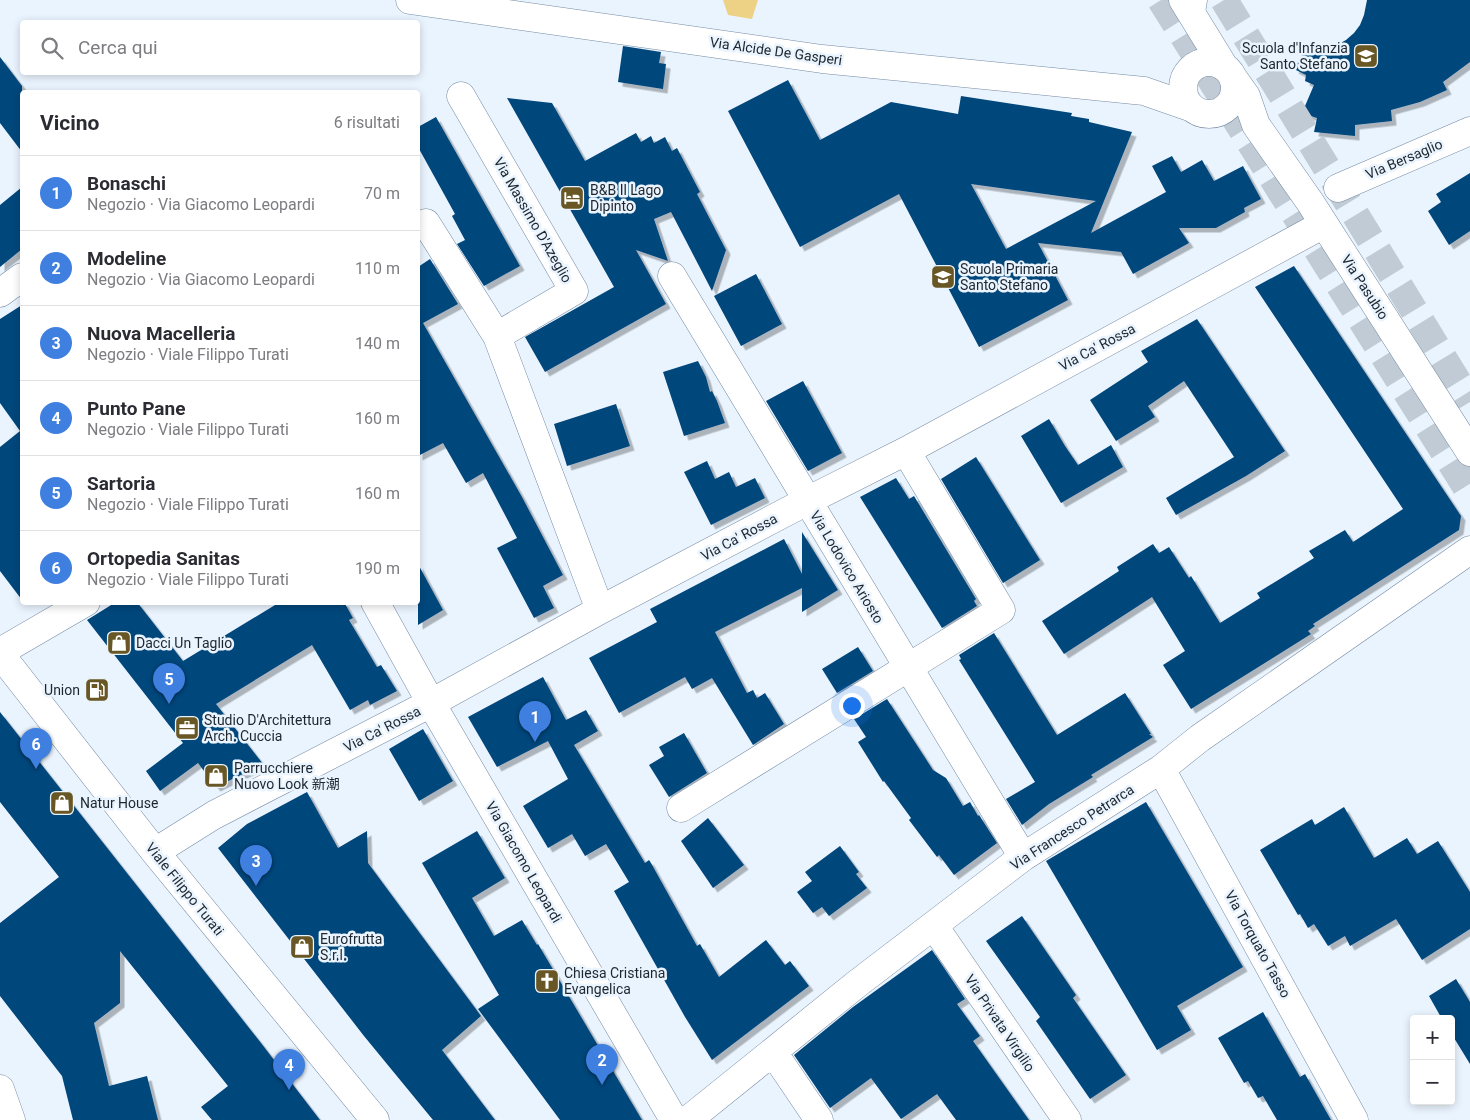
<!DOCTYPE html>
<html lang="it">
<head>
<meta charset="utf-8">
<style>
  body { margin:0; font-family:Roboto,"Noto Sans SC",sans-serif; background:#f2f2f3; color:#2b2b33 }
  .controls { position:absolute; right:15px; bottom:15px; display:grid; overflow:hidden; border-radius:5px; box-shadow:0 2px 8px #0003 }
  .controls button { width:45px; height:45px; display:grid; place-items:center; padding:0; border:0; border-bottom:1px solid #e1e1e2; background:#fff; color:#2b2b33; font:25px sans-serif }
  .you { position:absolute; left:851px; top:705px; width:18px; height:18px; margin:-12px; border:4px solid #fff; border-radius:50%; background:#1a73e8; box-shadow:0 0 0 8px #1a73e833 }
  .badge { display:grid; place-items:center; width:32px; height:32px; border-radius:50%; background:#2563eb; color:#fff; font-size:16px; font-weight:700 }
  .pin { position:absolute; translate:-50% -41px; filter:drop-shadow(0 1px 2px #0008) }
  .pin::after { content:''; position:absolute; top:26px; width:18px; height:15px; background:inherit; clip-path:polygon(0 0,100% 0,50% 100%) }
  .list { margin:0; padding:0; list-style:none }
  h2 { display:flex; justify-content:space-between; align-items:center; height:65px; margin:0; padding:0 20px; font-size:21px }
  h2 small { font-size:16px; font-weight:400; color:#7c7c81 }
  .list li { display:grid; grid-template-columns:32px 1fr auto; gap:15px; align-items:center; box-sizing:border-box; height:75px; padding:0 20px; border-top:1px solid #e1e1e2 }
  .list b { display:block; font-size:19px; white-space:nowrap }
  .list p { margin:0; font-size:16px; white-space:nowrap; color:#7c7c81 }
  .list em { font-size:16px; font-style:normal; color:#7c7c81 }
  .icon { flex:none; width:28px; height:28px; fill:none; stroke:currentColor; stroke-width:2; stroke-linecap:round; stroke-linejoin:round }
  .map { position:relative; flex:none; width:1470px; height:1120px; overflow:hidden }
  .search { position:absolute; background:#fff; box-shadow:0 2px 8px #0003; left:20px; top:20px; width:400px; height:55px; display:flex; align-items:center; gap:12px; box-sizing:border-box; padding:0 18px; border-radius:5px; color:#7c7c81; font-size:19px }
  .panel { position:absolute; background:#fff; box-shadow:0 2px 8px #0003; left:20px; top:90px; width:400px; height:515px; border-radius:5px }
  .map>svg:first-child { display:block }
  .green { fill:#edd184 }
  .building { fill:#06467c; fill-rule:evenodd; filter:url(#shadow) }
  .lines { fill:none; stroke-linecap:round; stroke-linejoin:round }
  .highway-tunnel { stroke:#c1cbd5; stroke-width:28; stroke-dasharray:28 14; stroke-linecap:butt }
  .minor-casing { stroke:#758ba3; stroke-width:29 }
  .highway-casing { stroke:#758ba3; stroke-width:29 }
  .minor { stroke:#fff; stroke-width:28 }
  .highway { stroke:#fff; stroke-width:28 }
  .labels { text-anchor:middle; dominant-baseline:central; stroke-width:5; stroke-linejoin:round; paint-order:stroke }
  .poi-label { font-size:14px; fill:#1d262f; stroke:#eaf4fe; text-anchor:start }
  .street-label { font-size:14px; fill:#1d262f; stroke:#eaf4fe }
</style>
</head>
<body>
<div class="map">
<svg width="1470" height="1120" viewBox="0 0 1470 1120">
  <defs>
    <filter id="shadow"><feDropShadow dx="4.5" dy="4.5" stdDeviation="0" flood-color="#0004"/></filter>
  </defs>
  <rect width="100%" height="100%" fill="#eaf4fe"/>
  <path class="green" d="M723,0h35l-6,19 -24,-4z"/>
  <path class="building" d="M1367,0h103v62l-27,20 4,8 -27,12 -29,8 1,11 -37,4v11l-41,-4 3,-14 -15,-5 12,-28 -9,-4 1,-6 -12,-6 13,-22 20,1 10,-3 9,-5 8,-7 6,-8 4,-10z
    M623,46l38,6 -2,11 7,1 -3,25 -45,-7z
    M0,57l22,29v66l-22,-29z
    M788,80l32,60 71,-38 67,12 3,-18 111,17 -1,3 18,3v3l43,10 -41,101 75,-41 -14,-26 20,-10 9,16 21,-12 12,21 29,-15 18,33 -17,9 1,4 -29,16h-37l10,15 -56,31 -12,-22 -83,-9 30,57 -89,47 -80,-153 -99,53 -72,-136zM971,184l125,17 -90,48z
    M507,98l45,5 33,58 51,-28 5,9 10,-6 3,7 11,-6 7,14 5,-3 23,44 -3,2 29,56 -14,41 -41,-79 -17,7 14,42 -32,-11 30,54 -121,68 -20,-35 89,-50z
    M436,117l84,149 -36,20 -27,-42 8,-4 -13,-24 3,-2 -37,-67v-20z
    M1470,173v58l-21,14 -21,-34 13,-9 -5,-8z
    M22,187v62l-22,18v-62z
    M430,259l28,45 -35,19 99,174 41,78 -20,11 11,22 -20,10 -37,-70 20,-10 -34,-65 -17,10 -23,-40 -25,13v-189z
    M1294,266l167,250 -2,14 -146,94 2,2 -7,5 3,3 -120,75 -28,-44 22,-14 -33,-54 -88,57 -22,-33 77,-50 -2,-4 36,-23 6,9 10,-6 20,31 2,-2 29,47 40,-25 -3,-5 57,-35 -5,-7 36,-21 8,12 50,-33 -148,-222z
    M756,274l26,50 -41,22 -27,-50z
    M22,305v295l-22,-29v-124l20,-16 -20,-28v-84z
    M1197,319l88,132 -39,25 -70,39 -10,-17 68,-41 -50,-76 -36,25 7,11 -39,24 -26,-41 58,-38 -7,-11z
    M698,361l8,16 4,15 2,-1 5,10 8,22 -41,13 -21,-64z
    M803,381l39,72 -34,18 -42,-70z
    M616,404l14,42 -63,20 -13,-42z
    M1049,419l16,27 13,19 33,-20 12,22 -62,36 -40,-67z
    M976,457l64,103 -37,23 -62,-104z
    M707,461l8,18 14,-7 7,15 19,-9 10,20 -54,27 -27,-53z
    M896,478l13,21 5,-3 62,103 -2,2 3,5 -35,22 -82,-131z
    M802,532l36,58 -36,22v-24l-87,44 32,61 6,-3 4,8 8,-5 19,31 -31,21 -41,-67 -20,11 -7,-12 -66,36 -30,-55 68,-36 -7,-13 134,-70 18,35z
    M418,564l25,46 -25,15z
    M116,602h21l46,59 97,-59h64l9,16 -4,2 28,47 4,-2 16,26 -27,14 -2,-5 -18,10 -38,-65 -96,59 47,60 -47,23 -18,-24 -38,28 -14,-20 37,-28 -96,-123z
    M994,633l63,102 68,-42 26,41h-2l4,3 -62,38 2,2 -44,27 -27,21 -16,-26 29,-17 -76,-122 2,-1 -2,-4z
    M858,647l15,24 -36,22 -15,-24z
    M543,677l23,43 20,-10 12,21 -24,14 71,118 4,-3 2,3 46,83 3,-2 19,33 47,-37 19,25 5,-4 19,25 -97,74 -27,-43 -71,-126 15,-9 -23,-38 -21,12 -13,-22 -24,14 -25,-42 45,-27 -20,-38 -51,26 -29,-50z
    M887,699l46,71 13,8 17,28 7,-4 8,14 1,-1 18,28 -43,32 -15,-20 -2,2 -28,-37 2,-2 -27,-37 -1,1 -25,-40 8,-5 -12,-18z
    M0,712l261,331 59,77h-108l-11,-13 27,-21 -108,-135v52l-26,20 15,63 38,-10 11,44h-85l-11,-44 -62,-80v-73l59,-46 -59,-75z
    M423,729l30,52 -34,20 -30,-52z
    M684,733l23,40 -38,24 -20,-32 15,-9 -5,-9z
    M307,792l31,56 29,-17 1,32 113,153 -39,34 53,70h-62l-69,-84 -146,-188 29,-24z
    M1146,802l97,165 -66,39 14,24 -34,20 -111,-189z
    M1344,807l30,51 33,-20 10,16 21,-13 32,51v37l-48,31 -26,-41 -46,27 -5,-10 -17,10 -14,-22 -6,4 -8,-14 -2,1 -38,-65 52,-31 3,6z
    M708,818l36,47 -31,23 -32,-47z
    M477,831l28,47 -33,20 22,38 28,-16 15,25 1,-1 104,176h-82l-82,-111 21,-14 -77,-132z
    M840,846l19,26 -3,2 11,14 -38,28 -7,-9 -9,6 -16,-21 15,-11 -7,-9z
    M1022,916l54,79 -3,3 53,77 -36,24 -54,-78 4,-4 -54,-76z
    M932,950l33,49 -8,5 23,32 -7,5 56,79h-73l-19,-26 -36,25 -30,-41 -41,30 -36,-53 59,-48z
    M1456,979l14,23v62l-19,-31v-14h-9l-13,-23z
    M1263,1012l37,65 5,-3 26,46h-54l-14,-24 -5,2 -10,-17 -4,2 -26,-45z"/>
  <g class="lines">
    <path class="highway-tunnel" d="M1161,0l309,493
      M1224,0l246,402"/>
    <defs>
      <path id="minor" d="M410,0l412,59 322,32 46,16
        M1183,0l40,65
        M1183 88a26 26 0 1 1 52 0a26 26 0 1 1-52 0Z
        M1234,79l12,17 10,29 54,77 160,250
        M461,96l113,195 -77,45 103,274
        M1338,188l132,-57
        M418,226l8,-3 71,113
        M672,276l351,581
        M0,293l22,-16
        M375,602l56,101 243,417
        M0,652l86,-50
        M0,654l155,198 220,268
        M1161,769l193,351
        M681,808l320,-198 -95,-159
        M155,852l59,-37 217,-112 169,-93 207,-109 99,-50 418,-227
        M934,926l133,194
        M773,1052l46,68
        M0,1089l11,31
        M688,1120l170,-137 165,-126 138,-88 39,-31 270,-188"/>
      <path id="highway" d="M1191,12l2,-12"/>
    </defs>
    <use href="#minor" class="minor-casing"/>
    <use href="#highway" class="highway-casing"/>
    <use href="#minor" class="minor"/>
    <use href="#highway" class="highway"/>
  </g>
  <defs>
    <symbol id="school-square" viewBox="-11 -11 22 22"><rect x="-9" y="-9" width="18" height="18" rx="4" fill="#685724" stroke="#eaf4fe"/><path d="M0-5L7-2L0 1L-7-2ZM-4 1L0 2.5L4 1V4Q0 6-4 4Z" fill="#fff"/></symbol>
    <symbol id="hotel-square" viewBox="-11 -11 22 22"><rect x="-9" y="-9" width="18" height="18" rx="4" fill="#685724" stroke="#eaf4fe"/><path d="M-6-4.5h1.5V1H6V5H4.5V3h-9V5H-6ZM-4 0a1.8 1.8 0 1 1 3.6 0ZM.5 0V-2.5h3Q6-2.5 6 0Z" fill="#fff"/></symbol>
    <symbol id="shop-square" viewBox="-11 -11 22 22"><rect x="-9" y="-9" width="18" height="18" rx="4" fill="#685724" stroke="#eaf4fe"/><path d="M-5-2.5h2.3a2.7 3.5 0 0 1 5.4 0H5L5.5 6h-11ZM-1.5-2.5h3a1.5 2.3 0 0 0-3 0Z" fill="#fff"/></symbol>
    <symbol id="fuel-square" viewBox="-11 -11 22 22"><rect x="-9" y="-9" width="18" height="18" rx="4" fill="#685724" stroke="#eaf4fe"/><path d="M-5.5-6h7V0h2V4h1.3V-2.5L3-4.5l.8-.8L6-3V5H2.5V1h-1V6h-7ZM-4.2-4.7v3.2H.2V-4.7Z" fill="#fff"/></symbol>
    <symbol id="office-square" viewBox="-11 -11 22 22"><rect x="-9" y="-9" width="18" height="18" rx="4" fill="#685724" stroke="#eaf4fe"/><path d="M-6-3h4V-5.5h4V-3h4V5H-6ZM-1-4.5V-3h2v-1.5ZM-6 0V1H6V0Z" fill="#fff"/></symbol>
    <symbol id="church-square" viewBox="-11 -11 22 22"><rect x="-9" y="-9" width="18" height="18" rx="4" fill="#685724" stroke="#eaf4fe"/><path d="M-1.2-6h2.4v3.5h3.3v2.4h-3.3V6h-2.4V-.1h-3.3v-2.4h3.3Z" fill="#fff"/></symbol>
  </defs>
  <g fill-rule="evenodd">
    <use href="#school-square" x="1352" y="42" width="28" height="28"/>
    <use href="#hotel-square" x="558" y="184" width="28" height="28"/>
    <use href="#school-square" x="929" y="263" width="28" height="28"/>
    <use href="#shop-square" x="105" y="629" width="28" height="28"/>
    <use href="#fuel-square" x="83" y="676" width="28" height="28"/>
    <use href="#office-square" x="173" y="714" width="28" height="28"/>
    <use href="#shop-square" x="202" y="762" width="28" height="28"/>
    <use href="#shop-square" x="48" y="789" width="28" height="28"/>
    <use href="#shop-square" x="288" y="933" width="28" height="28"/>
    <use href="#church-square" x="533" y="967" width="28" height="28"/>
  </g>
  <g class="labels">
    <g class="poi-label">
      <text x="1348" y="48" text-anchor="end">Scuola d'Infanzia<tspan x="1348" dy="16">Santo Stefano</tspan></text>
      <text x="590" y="190">B&amp;B Il Lago<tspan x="590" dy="16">Dipinto</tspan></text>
      <text x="960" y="269">Scuola Primaria<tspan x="960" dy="16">Santo Stefano</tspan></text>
      <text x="136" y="643">Dacci Un Taglio</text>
      <text x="80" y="690" text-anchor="end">Union</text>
      <text x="204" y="720">Studio D'Architettura<tspan x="204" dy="16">Arch. Cuccia</tspan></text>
      <text x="234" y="768">Parrucchiere<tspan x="234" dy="16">Nuovo Look 新潮</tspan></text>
      <text x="80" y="803">Natur House</text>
      <text x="320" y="939">Eurofrutta<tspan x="320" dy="16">S.r.l.</tspan></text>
      <text x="564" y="973">Chiesa Cristiana<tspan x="564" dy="16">Evangelica</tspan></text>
    </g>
    <g class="street-label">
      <text transform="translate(776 51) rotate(8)">Via Alcide De Gasperi</text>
      <text transform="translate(1404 159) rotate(-23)">Via Bersaglio</text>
      <text transform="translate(533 220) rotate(60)">Via Massimo D'Azeglio</text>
      <text transform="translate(1365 287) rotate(57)">Via Pasubio</text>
      <text transform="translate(1097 347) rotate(-28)">Via Ca' Rossa</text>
      <text transform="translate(739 537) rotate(-28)">Via Ca' Rossa</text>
      <text transform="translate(847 567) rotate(59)">Via Lodovico Ariosto</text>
      <text transform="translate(382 729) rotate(-27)">Via Ca' Rossa</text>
      <text transform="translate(1072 827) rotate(-33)">Via Francesco Petrarca</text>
      <text transform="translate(524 862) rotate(60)">Via Giacomo Leopardi</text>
      <text transform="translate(185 889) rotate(51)">Viale Filippo Turati</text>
      <text transform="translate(1258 944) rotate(61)">Via Torquato Tasso</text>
      <text transform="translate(1000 1023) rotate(56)">Via Privata Virgilio</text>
    </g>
  </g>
</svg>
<div class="controls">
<button>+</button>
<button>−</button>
</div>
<div class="you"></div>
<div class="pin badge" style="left:535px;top:742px;background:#3f7fe0">1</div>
<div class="pin badge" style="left:602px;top:1085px;background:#3f7fe0">2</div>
<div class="pin badge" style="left:256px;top:886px;background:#3f7fe0">3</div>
<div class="pin badge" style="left:289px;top:1090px;background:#3f7fe0">4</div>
<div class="pin badge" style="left:169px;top:704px;background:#3f7fe0">5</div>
<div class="pin badge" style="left:36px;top:769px;background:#3f7fe0">6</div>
<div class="search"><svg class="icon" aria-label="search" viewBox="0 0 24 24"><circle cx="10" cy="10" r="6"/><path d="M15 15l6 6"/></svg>Cerca qui</div>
<section class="panel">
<h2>Vicino<small>6 risultati</small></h2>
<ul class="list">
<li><span class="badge" style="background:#3f7fe0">1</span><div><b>Bonaschi</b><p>Negozio · Via Giacomo Leopardi</p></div><em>70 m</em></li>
<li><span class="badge" style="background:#3f7fe0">2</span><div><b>Modeline</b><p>Negozio · Via Giacomo Leopardi</p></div><em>110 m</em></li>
<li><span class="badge" style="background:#3f7fe0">3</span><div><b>Nuova Macelleria</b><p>Negozio · Viale Filippo Turati</p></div><em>140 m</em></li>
<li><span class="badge" style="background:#3f7fe0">4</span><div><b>Punto Pane</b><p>Negozio · Viale Filippo Turati</p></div><em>160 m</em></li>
<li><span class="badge" style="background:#3f7fe0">5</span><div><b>Sartoria</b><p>Negozio · Viale Filippo Turati</p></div><em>160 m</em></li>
<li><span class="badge" style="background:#3f7fe0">6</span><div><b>Ortopedia Sanitas</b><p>Negozio · Viale Filippo Turati</p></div><em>190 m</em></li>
</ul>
</section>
</div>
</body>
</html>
